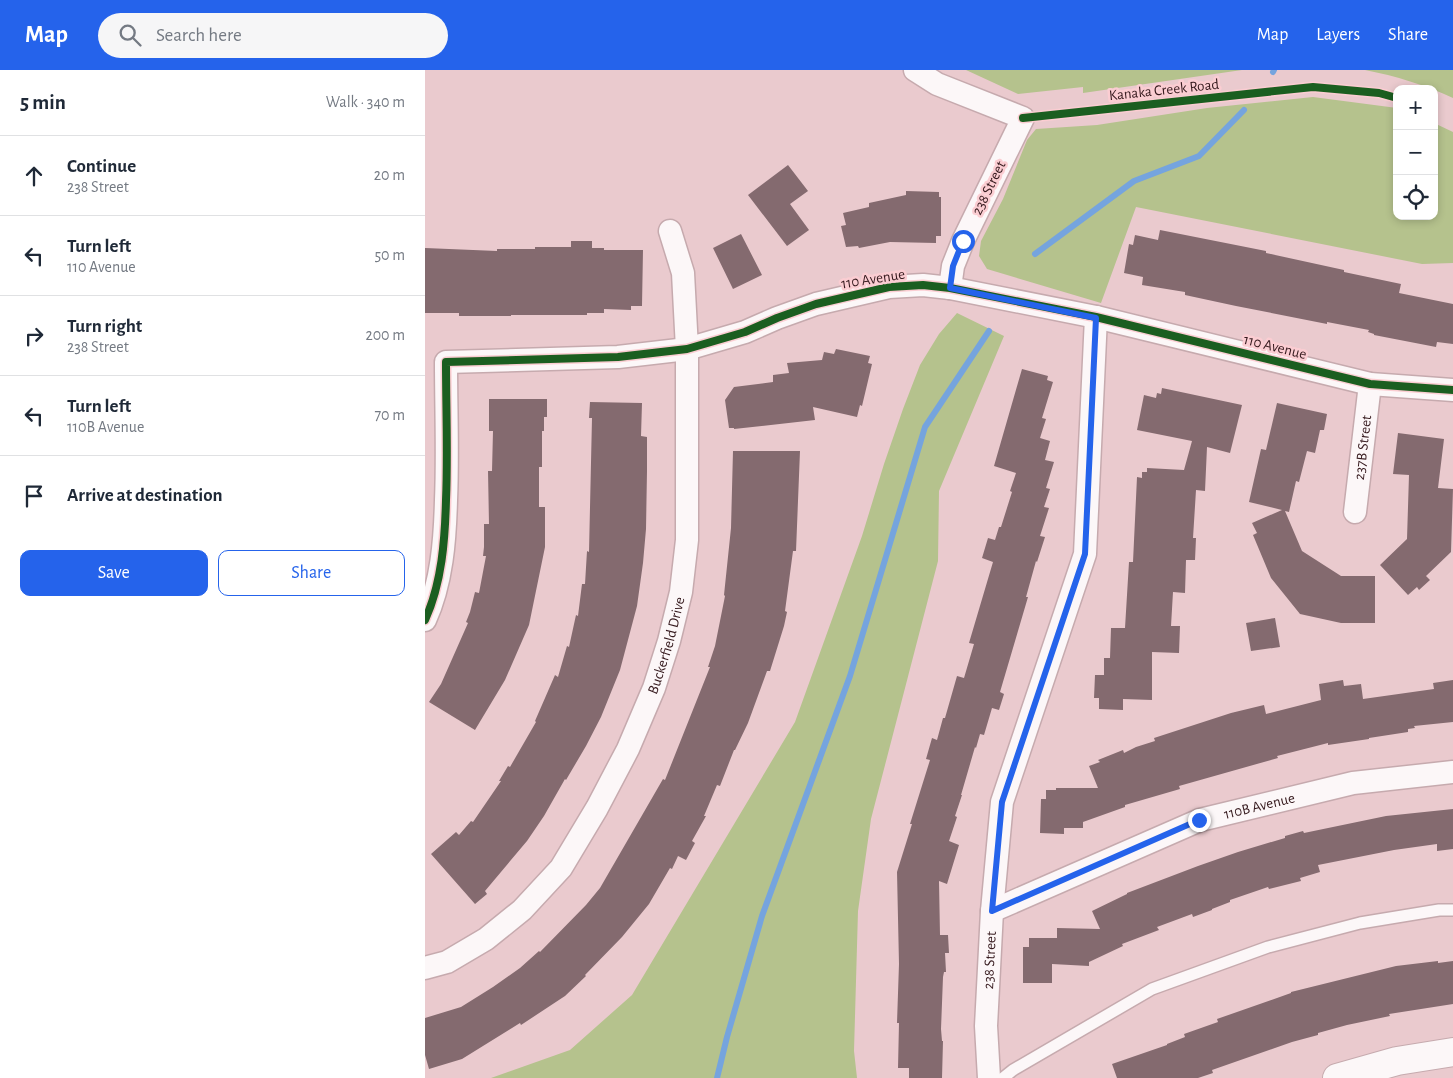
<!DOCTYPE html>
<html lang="en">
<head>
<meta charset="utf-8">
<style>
  body { margin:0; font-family:"Alegreya Sans",sans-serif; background:#f6f6f7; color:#1f2937 }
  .controls { position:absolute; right:15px; top:15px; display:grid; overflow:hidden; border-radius:10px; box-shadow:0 2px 8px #0003 }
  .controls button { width:45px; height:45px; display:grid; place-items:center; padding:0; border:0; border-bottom:1px solid #e0e1e3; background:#fff; color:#1f2937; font:25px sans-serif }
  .stop { position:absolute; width:15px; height:15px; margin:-11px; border:4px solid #2563eb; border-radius:50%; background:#fff }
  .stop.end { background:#2563eb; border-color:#fff; box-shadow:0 1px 5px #0008 }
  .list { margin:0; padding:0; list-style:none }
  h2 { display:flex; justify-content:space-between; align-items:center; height:65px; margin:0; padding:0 20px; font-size:21px }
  h2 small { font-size:16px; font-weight:400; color:#747a83 }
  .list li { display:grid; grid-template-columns:32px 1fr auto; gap:15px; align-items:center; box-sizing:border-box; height:80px; padding:0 20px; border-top:1px solid #e0e1e3 }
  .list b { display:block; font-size:19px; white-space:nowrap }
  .list p { margin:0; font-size:16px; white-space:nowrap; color:#747a83 }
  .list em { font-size:16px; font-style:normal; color:#747a83 }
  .actions { display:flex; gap:10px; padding:15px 20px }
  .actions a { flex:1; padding:11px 0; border:1px solid #2563eb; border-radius:10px; text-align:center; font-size:18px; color:#2563eb }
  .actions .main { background:#2563eb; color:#fff }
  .icon { flex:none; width:28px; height:28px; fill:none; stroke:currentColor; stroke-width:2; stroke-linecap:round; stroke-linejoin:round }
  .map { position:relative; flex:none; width:1028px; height:1008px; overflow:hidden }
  header { display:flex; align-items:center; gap:30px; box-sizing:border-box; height:70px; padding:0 25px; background:#2563eb; color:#fff }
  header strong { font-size:24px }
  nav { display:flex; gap:28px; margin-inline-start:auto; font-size:18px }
  .search { width:350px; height:45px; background:#f6f6f7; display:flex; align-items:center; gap:12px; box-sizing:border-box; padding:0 18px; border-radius:28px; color:#747a83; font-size:19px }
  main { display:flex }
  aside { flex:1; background:#fff }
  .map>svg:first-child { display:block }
  .green { fill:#b5c28d }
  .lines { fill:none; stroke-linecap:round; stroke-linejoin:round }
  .stream { stroke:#75a4de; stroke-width:6 }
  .building { fill:#846a6f }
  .service-casing { stroke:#c6aaae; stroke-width:14 }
  .minor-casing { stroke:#c6aaae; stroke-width:25 }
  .secondary-casing { stroke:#c6aaae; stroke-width:30 }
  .service { stroke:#fcf7f8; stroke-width:11 }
  .minor { stroke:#fcf7f8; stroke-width:22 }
  .secondary { stroke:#fcf7f8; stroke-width:28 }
  .cycleway-casing { stroke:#fbcdd2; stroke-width:11 }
  .cycleway { stroke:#1b5e20; stroke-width:8 }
  .route { stroke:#2563eb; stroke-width:6 }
  .labels { text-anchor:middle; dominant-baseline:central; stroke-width:5; stroke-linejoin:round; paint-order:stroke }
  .street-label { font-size:15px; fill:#361a1e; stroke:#fbcdd2 }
</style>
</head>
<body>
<header>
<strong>Map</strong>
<div class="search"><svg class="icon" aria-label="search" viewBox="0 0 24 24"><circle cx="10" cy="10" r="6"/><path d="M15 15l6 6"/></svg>Search here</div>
<nav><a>Map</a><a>Layers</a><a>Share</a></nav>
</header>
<main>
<aside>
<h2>5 min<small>Walk · 340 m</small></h2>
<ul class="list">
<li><svg class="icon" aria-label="ahead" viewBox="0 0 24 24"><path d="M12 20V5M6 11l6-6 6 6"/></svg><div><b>Continue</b><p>238 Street</p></div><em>20 m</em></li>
<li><svg class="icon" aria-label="left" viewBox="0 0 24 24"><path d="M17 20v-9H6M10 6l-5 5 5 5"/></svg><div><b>Turn left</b><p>110 Avenue</p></div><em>50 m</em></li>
<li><svg class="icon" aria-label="right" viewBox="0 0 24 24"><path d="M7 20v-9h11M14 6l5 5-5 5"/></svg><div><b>Turn right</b><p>238 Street</p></div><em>200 m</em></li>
<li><svg class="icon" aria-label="left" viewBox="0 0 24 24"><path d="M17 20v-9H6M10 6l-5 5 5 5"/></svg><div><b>Turn left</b><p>110B Avenue</p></div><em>70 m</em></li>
<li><svg class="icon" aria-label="arrive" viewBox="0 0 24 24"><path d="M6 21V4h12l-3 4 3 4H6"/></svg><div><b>Arrive at destination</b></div></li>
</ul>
<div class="actions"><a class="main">Save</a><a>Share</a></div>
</aside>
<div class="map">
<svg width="1028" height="1008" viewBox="0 0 1028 1008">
  <rect width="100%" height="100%" fill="#eacace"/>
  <path class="green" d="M541,0h276l-159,23v-6l-65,7z
    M940,0h88v28c-28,-13 -57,-22 -88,-28z
    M888,27l84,11v108h37v-93l19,9v131l-31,1 -286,-57 -35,96 -114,-34 -8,-13 2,-15 22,-42 24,-59 9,-11 61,-4 110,-17z
    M532,243l47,23 -65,155 -1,70 -67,258 -13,92 -4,140 3,27h-366l79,-28 62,-55 163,-273 67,-186 22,-72 19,-55 17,-44 19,-31z"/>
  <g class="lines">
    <path class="stream" d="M848,2l1,-2
      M610,184l99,-73 65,-25 45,-46
      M292,1008l10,-41 35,-121 88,-240 75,-249 64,-96"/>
  </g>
  <path class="building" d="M363,95l20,26 -18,13 19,26 -22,16 -39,-51z
    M481,121l33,1v5h2v39h-5v7l-46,-1 -31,6 -1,-2 -12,1 -5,-21 5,-1 -3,-12 26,-6v-4l37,-8z
    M735,160l106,21v2l78,17v2l57,12 -2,9 54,11v40l-16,-2 -1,5 -62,-12v-1l-6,-2 1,-2 -42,-8v2l-91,-18 -51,-11v-3l-43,-7 1,-8 -19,-4 5,-29 4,1 2,-10 23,5z
    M316,164l21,41 -29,14 -20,-41z
    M146,171h21v7h12v2h39l-1,56h-11v4l-27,-1v4h-17v2h-76v1h-52v-3h-34v-65l72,3v-2h38v-2h36z
    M411,279l34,7 -2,7 4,1 -10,42 -2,-1 -3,12 -44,-10 2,13 -81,9v-1h-5l-4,-28 9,-13 39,-5v-7l16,-2 -2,-10 35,-3 2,-8 10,2z
    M597,299l26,7 -1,4 6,2 -11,36 4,1 -6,19 10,3 -5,19 9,2 -8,26 4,1 -6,18 5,1 -9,28 5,1 -8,25 -1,-1 -10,36h2l-28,95 4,2 -5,16 -7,-2 -8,27 -4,-1 -4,14 -1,-1 -14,48h1l-7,21 2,1 -8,24 10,4 -12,39 -8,-3 1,54h8l1,18h-4l1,19h-2l-1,5 -2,52 1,12h1l-1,37h-33v-10h-11l1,-45h-2l2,-59 -2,-92 15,-48h-2l20,-64 -4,-1 6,-21 5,2 6,-22h2l12,-42 7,2 10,-34 -5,-1 24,-81 -11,-4 6,-20 7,2 4,-13h2l11,-35 -2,-1 6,-18 -22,-7z
    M737,318l80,17 -12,48 -23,-6 -2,44 -9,-1 -3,48h3l-1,22h-9l-1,33 -12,-1 -2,34h9l-1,27 -27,-1v48l-29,-1v11l-24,-1v-11h-5l1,-23h9v-17h6l1,-30h14l4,-66h4l4,-85 5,1v-6h5v-4l37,2 8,-29 -55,-11 7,-35 12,3 1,-5 4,1z
    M64,329h58v18h-3v14h-2v36h-3v40h6v40l-16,78 -24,55 -30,50 -46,-28 12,-18 27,-61 -2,-1 4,-10 5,-20 4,1 7,-37h-3l1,-9v-23h5l-1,-53h4l1,-40h-4z
    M165,332l52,1 -1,33 6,1v34l-1,58 -3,34 -6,43 -17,64 -19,47 -15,29 -20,34 -1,-1 -21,37 -17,25 -42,50 2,3 -12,10 -44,-50 25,-22 3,3 12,-14 2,1 28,-41h-2l9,-15 2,1 26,-45 -1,-1 20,-46 3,2 9,-31 2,1 7,-32 2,1 4,-32h3l2,-33 2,1 3,-134h-3z
    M852,333l50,11 -3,16h-4l-5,23 -8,-2 -8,31 -3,-1 -7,31 -4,-1 17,40 39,25h34v47h-34l-41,-9 -29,-36 -18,-43 4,-2 -5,-10 30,-13 -33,-8 12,-53 5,1z
    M973,363l46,6 -6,49 15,1 -2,63 -25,24 4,4 -11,10 -2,-3 -9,8 -28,-30 27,-26 2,-64 -16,-1z
    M308,381h67l-4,100h-3l-8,60 2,1 -3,14 -14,45h-3l-19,52 -13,27h-1l-14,36 -3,-1 -13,31h2l-14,25 3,2 -9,17 -8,-4 -6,13 -2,-1 -21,36 -27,33 -37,38 1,1 -21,20 -44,29 -1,-2 -58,36 -33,10 -4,-14v-37l36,-11 32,-20 27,-19 19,-17 1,1 46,-47 14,-17 63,-109 2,1 45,-113h-2l7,-21 10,-50 -1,-1 7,-67z
    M850,548l5,29 -29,4 -5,-28z
    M918,610l1,6 17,-2 2,15 71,-10 -1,-6 20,-3v42l-39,4 1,2 -7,1v3l-39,6v1l-41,6v-2l-51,13 1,2 -99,28 1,3 -55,16v2l-42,15v6h-19v6l-24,-1 1,-34h5v-9h10v-2h42l-9,-22 11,-4 -2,-2 25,-10 1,3 12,-6 19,-6 -1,-3 77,-25 33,-8 2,9 55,-14 -2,-16z
    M1028,739v40l-16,2v-7l-43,6 -76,15 2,7 -20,6 1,3 -32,8 -1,-2 -38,13v2l-18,7v1l-19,7 -1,-3 -35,13 2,3 -37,14 1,2 -34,16v4l-37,-2v19h-29v-36h6v-9h28v-10l43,1 -8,-18 35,-17v-1l71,-27 40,-14 47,-14v-2l18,-5 1,2 82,-17z
    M1013,891v2l15,-2v43l-64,10 1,2 -43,9 -29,8v2l-26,7 -80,28 1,3 -15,5h-81l-5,-14 55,-19v-1l18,-7 -1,-3 34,-12 -1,-3 74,-26v-1l105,-26z"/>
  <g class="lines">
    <defs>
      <path id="service" d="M578,1008l10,-8 139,-81 116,-42 92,-24 79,-13h14"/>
      <g id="minor">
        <path d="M490,0l22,14 86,34 -60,123 -10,25 -3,22"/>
        <path id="s1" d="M930,442l15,-128"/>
        <path d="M0,550c17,-37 20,-81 21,-120 2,-46 0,-92 0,-138l172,-5 69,-8 58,-17 32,-14 39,-14 73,-17 34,-2 27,3 146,29 274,67 83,6"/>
        <path id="s2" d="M567,841l208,-91 153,-37 100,-11"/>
        <path id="s3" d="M0,898l22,-6 39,-23 36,-29 39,-42 36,-60 31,-59 26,-61 15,-47 12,-49 6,-52v-191l-4,-76 -13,-42"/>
        <path id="s4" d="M564,1008l-3,-52 6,-115 10,-109 83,-248 11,-237"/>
      </g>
      <path id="secondary" d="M912,1008l60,-17 56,-9"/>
    </defs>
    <use href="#service" class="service-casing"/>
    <use href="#minor" class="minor-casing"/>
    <use href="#secondary" class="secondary-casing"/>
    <use href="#service" class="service"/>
    <use href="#minor" class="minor"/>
    <use href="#secondary" class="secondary"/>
    <defs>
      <path id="cycleway" d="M598,48l290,-31 66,6 18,5
        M0,550c17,-37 20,-81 21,-120 2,-46 0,-92 0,-138l172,-5 69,-8 58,-17 32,-14 39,-14 73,-17 34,-2 27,3 146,29 274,67 83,6"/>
    </defs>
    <use href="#cycleway" class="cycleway-casing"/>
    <use href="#cycleway" class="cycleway"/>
  </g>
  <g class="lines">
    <path class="route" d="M538,171l-10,25 -3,22 146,30 -11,236 -83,248 -10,109 207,-91"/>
  </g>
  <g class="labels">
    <g class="street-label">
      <text transform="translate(739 20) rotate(-6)">Kanaka Creek Road</text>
      <text transform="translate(564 118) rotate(-64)">238 Street</text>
      <text transform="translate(448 209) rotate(-9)">110 Avenue</text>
      <text transform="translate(850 277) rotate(14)">110 Avenue</text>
      <text stroke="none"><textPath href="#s1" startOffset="65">237B Street</textPath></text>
      <text stroke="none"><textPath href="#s3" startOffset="419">Buckerfield Drive</textPath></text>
      <text stroke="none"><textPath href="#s2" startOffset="288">110B Avenue</textPath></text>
      <text stroke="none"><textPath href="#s4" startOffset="118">238 Street</textPath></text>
    </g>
  </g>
</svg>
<div class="controls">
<button>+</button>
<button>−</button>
<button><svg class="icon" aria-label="locate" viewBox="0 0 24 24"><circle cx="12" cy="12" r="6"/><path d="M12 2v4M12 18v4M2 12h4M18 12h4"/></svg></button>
</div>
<div class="stop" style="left:538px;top:171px"></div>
<div class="stop end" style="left:774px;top:750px"></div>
</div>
</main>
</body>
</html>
